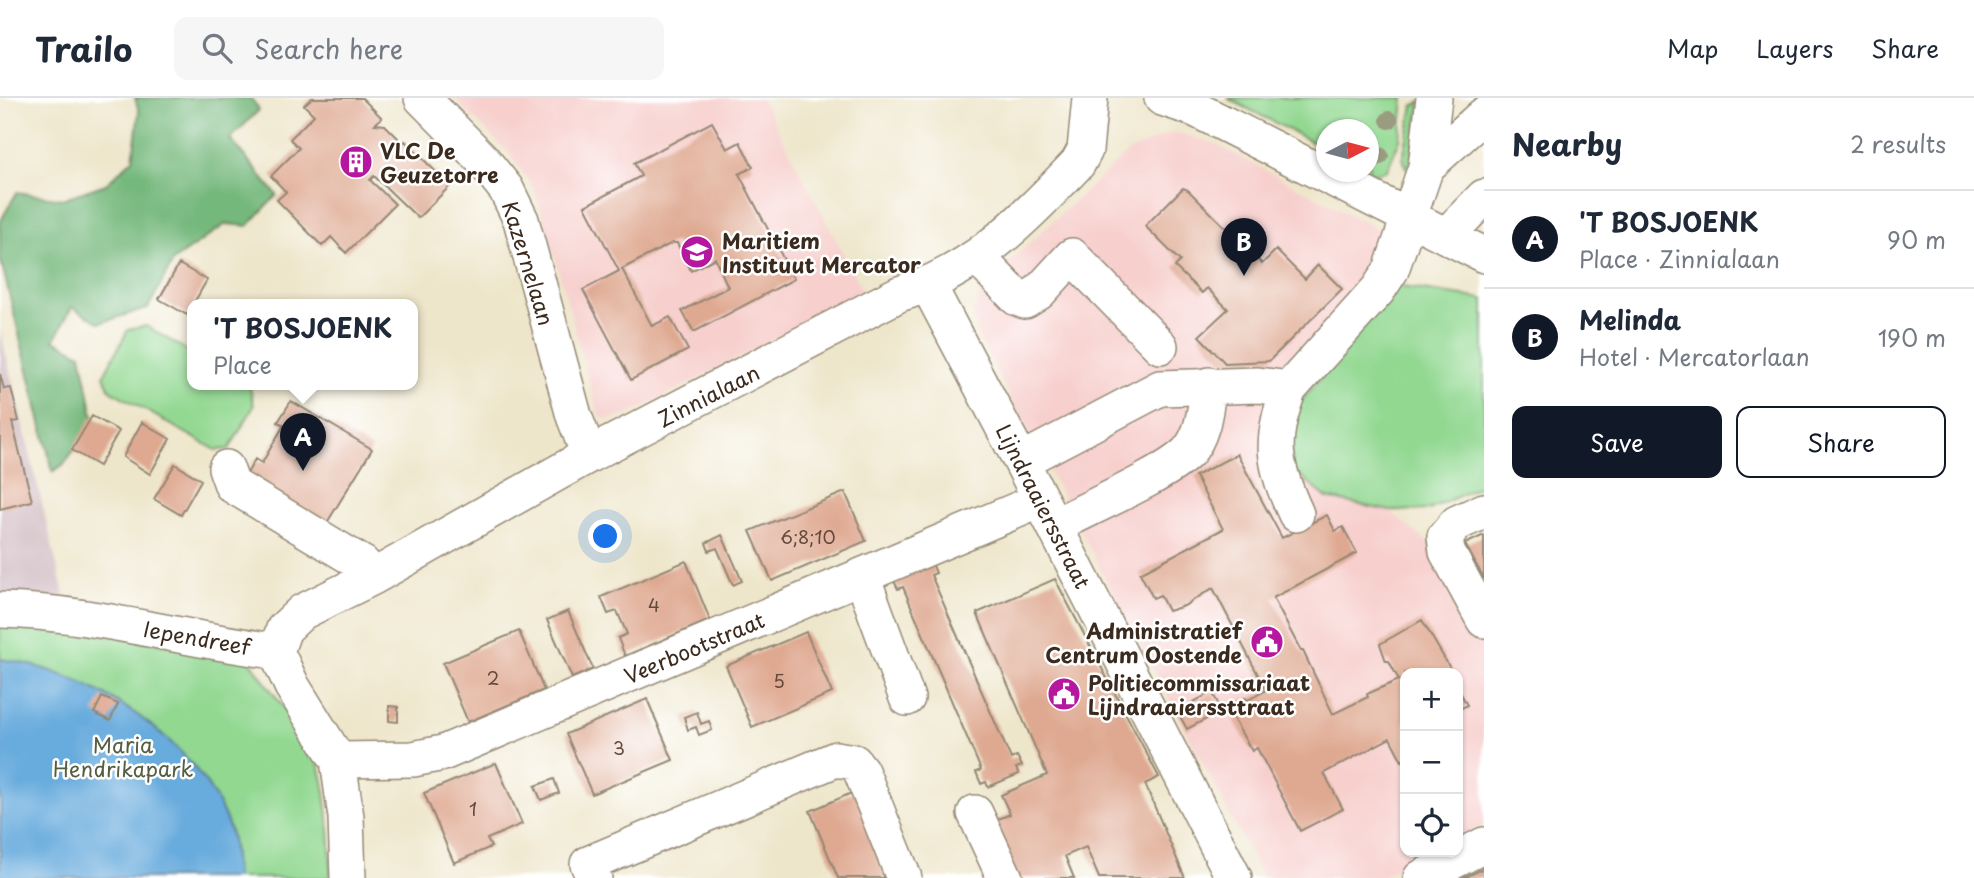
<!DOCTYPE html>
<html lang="en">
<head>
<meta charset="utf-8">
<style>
  body { margin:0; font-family:"Playpen Sans",sans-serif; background:#f6f6f7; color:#1f2937 }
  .controls { position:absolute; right:21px; bottom:21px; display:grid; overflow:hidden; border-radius:14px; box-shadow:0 2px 5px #0004 }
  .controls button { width:63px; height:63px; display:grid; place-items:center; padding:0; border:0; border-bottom:2px solid #e0e1e3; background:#fff; color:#1f2937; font:35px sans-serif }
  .compass { position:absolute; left:1316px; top:21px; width:63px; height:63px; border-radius:50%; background:#fff; box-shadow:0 2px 5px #0004; rotate:84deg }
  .you { position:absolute; left:606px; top:439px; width:24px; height:24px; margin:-18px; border:5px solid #fff; border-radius:50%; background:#1a73e8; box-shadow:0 0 0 10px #1a73e833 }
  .badge { display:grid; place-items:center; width:46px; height:46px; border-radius:50%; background:#111827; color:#fff; font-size:23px; font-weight:700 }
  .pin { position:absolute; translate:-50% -58px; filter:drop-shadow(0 2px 4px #0008) }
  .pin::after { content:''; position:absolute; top:37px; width:24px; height:21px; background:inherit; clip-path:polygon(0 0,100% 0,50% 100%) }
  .popup { position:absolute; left:187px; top:201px; width:231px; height:91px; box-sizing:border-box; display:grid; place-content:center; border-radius:14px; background:#fff; filter:drop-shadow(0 2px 5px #0005); font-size:23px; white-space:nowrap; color:#747a83 }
  .popup b { font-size:26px; color:#1f2937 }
  .popup::after { content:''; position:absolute; left:50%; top:100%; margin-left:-14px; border:14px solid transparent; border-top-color:#fff }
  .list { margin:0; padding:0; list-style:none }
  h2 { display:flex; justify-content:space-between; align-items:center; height:91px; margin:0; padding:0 28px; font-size:30px }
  h2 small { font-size:23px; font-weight:400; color:#747a83 }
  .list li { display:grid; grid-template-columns:46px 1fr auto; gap:21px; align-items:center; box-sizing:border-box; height:98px; padding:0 28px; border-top:2px solid #e0e1e3 }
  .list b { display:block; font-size:26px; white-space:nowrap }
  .list p { margin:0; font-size:23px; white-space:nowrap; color:#747a83 }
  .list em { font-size:23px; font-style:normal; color:#747a83 }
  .actions { display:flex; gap:14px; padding:21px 28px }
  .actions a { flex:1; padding:16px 0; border:2px solid #111827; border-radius:14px; text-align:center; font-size:24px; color:#111827 }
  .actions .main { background:#111827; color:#fff }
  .icon { flex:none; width:38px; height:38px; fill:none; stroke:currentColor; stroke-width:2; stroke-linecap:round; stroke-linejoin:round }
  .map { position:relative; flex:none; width:1484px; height:780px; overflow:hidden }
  header { display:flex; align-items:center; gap:42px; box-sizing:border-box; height:98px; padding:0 35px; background:#fff; border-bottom:2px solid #e0e1e3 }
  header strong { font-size:33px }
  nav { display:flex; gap:38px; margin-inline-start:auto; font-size:24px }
  .search { width:490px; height:63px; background:#f6f6f7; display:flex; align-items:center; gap:18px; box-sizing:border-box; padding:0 24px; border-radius:14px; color:#747a83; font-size:26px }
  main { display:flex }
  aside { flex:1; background:#fff }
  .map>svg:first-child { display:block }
  .built { fill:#f7d0ce }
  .industrial { fill:#d2bec4 }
  .green { fill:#92d891; stroke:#668158; stroke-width:2 }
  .forest { fill:#75b87b; stroke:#58714c; stroke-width:2 }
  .water { fill:#68abdd; stroke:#526a7e; stroke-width:2 }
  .building { fill:#dfa991 }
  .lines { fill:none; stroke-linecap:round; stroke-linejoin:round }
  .minor-casing { stroke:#948874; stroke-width:38 }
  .minor { stroke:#fff; stroke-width:35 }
  .tree { fill:#9a9b7f }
  .labels { text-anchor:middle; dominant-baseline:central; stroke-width:5; stroke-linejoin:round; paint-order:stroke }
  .number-label { font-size:18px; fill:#644a3b }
  .poi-label { font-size:21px; font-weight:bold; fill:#3b2a1e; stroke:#fff; text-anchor:start }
  .street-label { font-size:21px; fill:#3b2a1e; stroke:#fff }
  .park-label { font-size:21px; fill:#555e40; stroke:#fff }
</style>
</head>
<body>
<header>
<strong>Trailo</strong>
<div class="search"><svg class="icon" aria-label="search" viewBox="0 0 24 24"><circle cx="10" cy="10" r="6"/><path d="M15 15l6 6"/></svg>Search here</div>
<nav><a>Map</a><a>Layers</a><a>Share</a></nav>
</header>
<main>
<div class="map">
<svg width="1484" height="780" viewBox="0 0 1484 780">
  <rect width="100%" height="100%" fill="#fff"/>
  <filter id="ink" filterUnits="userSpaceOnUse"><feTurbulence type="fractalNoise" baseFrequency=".0143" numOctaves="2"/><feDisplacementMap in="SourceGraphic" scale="14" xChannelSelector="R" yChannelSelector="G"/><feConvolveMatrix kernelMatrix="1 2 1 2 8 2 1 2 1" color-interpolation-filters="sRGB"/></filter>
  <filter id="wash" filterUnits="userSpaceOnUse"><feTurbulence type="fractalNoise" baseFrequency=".00686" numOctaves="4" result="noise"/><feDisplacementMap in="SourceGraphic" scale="28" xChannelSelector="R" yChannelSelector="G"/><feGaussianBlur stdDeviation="1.57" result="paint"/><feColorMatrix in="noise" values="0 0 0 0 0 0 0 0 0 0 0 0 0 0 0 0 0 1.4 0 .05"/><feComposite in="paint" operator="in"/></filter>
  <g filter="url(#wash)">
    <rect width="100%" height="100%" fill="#eee6cb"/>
    <path class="built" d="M453,0h305l6,5 100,190 -236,122 -20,4 -9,-3 -55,-198 -12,-33 -25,-34z
      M1173,34l39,10 171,90 -56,266 63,13 46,38 48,92v184l-26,13v-165h-53v179h26l-53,26h-115l-285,-542 -5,-22 9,-23 27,-29 120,-111z"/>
    <path class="industrial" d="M0,232l66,273 -66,-8z"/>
    <path class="green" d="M1227,0h177l-4,41 -13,31 -12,4 -6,-4 -1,-40h-42v19z
      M1421,4l-11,60 -4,6 -3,-10 10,-52z
      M1395,188l89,13v185l-55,26 -39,1 -63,-13 -35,-29 -3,-53z
      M146,228l47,28v31h52l5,3 4,18 -25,43 -13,1 -106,-60 -6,-15 24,-45z
      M0,520l248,39c22,35 51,66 69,104 10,22 15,91 13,117h-330z"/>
    <path class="forest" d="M135,0h116l8,12 -29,29 47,56 -29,31 -22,-2 -52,36 -26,48 -48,15 -28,-16 -18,33 27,14 13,66 -29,43 -12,9 -53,-215v-35l17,-30 45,7 44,-15 27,-25 6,-47z"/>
    <path class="water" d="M0,561c90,11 201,82 230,171 4,15 4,33 6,48h-236z"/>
    <g id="blocks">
      <path class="building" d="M312,0h50l20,20 -7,6 10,1 13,13 1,9 6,-6 45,45 -32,32 -44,-42 -4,4 25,24 -49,49 -15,-16 -9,9 -45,-46 9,-8 -15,-16 28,-28 -9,-9 24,-24 -10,-10z
        M712,24l15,27 13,-7 13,25 -14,7 55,105 -100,53 -12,-21 46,-24 -13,-29 -24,13 -14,-28h-5l-50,26 30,57 18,-9 18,33 -57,30 -48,-90 36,-19 -34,-65 56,-30 -7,-13z
        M1183,90l5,2 74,74 14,-14 29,29 13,-14 24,24 -73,72 -44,2 -26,-27 29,-27 -21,-21 -5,5 -27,-26 5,-6 -35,-35z
        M179,166l28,16 -20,35 -28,-16z
        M0,276l4,15 7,-1 8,33 -7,1 20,79 -32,8z
        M291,303l81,48 -47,77 -81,-47 11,-20 7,4 22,-38 -6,-3z
        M92,318l27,15 -20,35 -27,-16z
        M142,324l28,17 -20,35 -27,-17z
        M1237,356l45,84 45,-23 8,16 8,-4 14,26 -84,45 28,53h2l30,63 35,-17 -1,-3 32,-14 -10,-19h-3l-6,-17 42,-24 28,48v5h-45v86l-3,2 -12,-23 -66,35 19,36 -43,22 -43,-83 -5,3 -24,-41 17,-12 3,2 18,-10 -53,-102 -29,18 -16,5 -8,-16 -7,3 -13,-25 83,-44 -28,-53z
        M175,366l26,16 -20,35 -27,-16z
        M845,394l21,49 -94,40 -22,-50z
        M722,437l20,46 -9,4 -16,-37 -8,3 -3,-8z
        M1484,437v44l-19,-35z
        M686,463l24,59 -85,36 -7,-18 9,-4 -10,-23 -9,3 -7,-17z
        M932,465l4,10 -5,2 80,184 6,-3 5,10 -6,2 3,6 -31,13 -2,-5 -5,2 -5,-12 5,-2 -78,-183 -5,2 -5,-10z
        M1055,481l104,198 -14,7 40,94h-86l-13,-31 -21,9 9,22h-57l-23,-57 16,-7 -9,-19 46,-20 -70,-162z
        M568,513l25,58 -21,9 -25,-58z
        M519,533l25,59 -76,32 -25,-59z
        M806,534l26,61 -80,34 -26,-61z
        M1458,590l9,17 -9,5z
        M1212,594l10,19 -35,18 -10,-18z
        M102,599l16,7 -8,17 -16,-8z
        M647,601l26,61 -81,34 -26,-60z
        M389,608l9,1v15l-9,-1z
        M697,614l4,12 8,-3 3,9 -13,5 -3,-8 -8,3 -4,-13z
        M496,665l26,61 -35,15 4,8 -37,16 -30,-70z
        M554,681l5,14 -18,7 -6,-14z
        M856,693l36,87h-54l-28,-67z
        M1484,770v10h-20z"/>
    </g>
  </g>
  <g filter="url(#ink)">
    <use href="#blocks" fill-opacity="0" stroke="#948874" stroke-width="2"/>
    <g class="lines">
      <defs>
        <path id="minor" d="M422,0l59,60 25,31 15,31 53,196 15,39
          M1162,0l33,11 289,146
          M1426,69l8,-69
          M1446,138l38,-39
          M978,160l39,40 8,3 14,-9 33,-36 88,90
          M928,187l93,176 213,417
          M1289,291c-20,52 -16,75 7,125
          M1021,363l139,-73 98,-3 31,4 89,-99 13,-20 35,-103 58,-52
          M226,370l6,17 131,79 10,13
          M1484,413l-27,12 -12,14 2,15 37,68
          M1055,428c31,-17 111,-51 133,-74 16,-18 17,-44 21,-67
          M862,478l45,122
          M0,512c94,2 184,30 276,41
          M276,553l8,-22 18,-17 71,-35 216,-122 310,-161c75,-21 127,-77 179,-131l7,-13 5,-52
          M276,553l16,35 46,74 8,57 2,61
          M338,662l75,-1 30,-6 598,-253
          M975,715l30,65
          M594,780l-6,-14 248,-105 18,3 7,9 43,107
          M1421,780l63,-33"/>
      </defs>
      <use href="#minor" class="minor-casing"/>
      <use href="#minor" class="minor"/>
    </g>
    <g class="tree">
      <circle cx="1389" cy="22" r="9"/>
      <circle cx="1380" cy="58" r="9"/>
    </g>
  </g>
  <defs>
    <symbol id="building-disc" viewBox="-11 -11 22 22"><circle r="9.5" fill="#b5179e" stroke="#fff"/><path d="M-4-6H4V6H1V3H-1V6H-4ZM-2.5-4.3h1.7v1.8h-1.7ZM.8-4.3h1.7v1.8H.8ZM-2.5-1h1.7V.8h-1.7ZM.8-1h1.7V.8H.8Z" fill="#fff"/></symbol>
    <symbol id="school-disc" viewBox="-11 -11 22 22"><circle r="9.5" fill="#b5179e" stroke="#fff"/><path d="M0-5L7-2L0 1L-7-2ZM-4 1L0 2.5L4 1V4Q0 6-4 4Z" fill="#fff"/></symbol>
    <symbol id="civic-disc" viewBox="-11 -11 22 22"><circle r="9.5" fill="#b5179e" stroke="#fff"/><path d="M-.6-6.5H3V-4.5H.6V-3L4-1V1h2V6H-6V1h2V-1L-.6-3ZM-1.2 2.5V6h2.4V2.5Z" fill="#fff"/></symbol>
  </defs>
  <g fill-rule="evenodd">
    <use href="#building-disc" x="337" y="45" width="38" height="38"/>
    <use href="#school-disc" x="678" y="135" width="38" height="38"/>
    <use href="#civic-disc" x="1248" y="525" width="38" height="38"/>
    <use href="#civic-disc" x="1045" y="577" width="38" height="38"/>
  </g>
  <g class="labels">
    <g class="number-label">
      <text x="808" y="438">6;8;10</text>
      <text x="654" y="506">4</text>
      <text x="493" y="579">2</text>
      <text x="779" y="582">5</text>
      <text x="619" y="649">3</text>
      <text x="473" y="710">1</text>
    </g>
    <g class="poi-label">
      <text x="380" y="52">VLC De<tspan x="380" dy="24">Geuzetorre</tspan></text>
      <text x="722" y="142">Maritiem<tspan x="722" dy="24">Instituut Mercator</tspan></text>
      <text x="1242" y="532" text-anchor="end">Administratief<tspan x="1242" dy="24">Centrum Oostende</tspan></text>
      <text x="1088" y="584">Politiecommissariaat<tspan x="1088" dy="24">Lijndraaierssttraat</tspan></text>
    </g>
    <g class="street-label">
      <text transform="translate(529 165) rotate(73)">Kazernelaan</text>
      <text transform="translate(708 297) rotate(-27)">Zinnialaan</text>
      <text transform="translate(1044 408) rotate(63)">Lijndraaiersstraat</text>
      <text transform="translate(197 539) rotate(10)">Iependreef</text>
      <text transform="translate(694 549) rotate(-23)">Veerbootstraat</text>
    </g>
    <g class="park-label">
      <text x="123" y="646">Maria<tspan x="123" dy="24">Hendrikapark</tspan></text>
    </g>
  </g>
</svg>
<div class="controls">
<button>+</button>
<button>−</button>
<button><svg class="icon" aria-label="locate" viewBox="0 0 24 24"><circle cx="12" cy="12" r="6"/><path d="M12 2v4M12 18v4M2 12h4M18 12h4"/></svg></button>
</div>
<svg class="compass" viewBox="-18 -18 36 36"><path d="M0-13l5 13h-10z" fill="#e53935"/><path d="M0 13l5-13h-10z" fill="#747a83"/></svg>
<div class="you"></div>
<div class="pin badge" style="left:303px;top:373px">A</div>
<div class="popup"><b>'T BOSJOENK</b>Place</div>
<div class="pin badge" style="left:1244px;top:178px">B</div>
</div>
<aside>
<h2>Nearby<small>2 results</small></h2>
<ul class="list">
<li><span class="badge">A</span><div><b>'T BOSJOENK</b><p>Place · Zinnialaan</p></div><em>90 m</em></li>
<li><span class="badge">B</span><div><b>Melinda</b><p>Hotel · Mercatorlaan</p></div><em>190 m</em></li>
</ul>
<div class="actions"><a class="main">Save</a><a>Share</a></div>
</aside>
</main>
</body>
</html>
